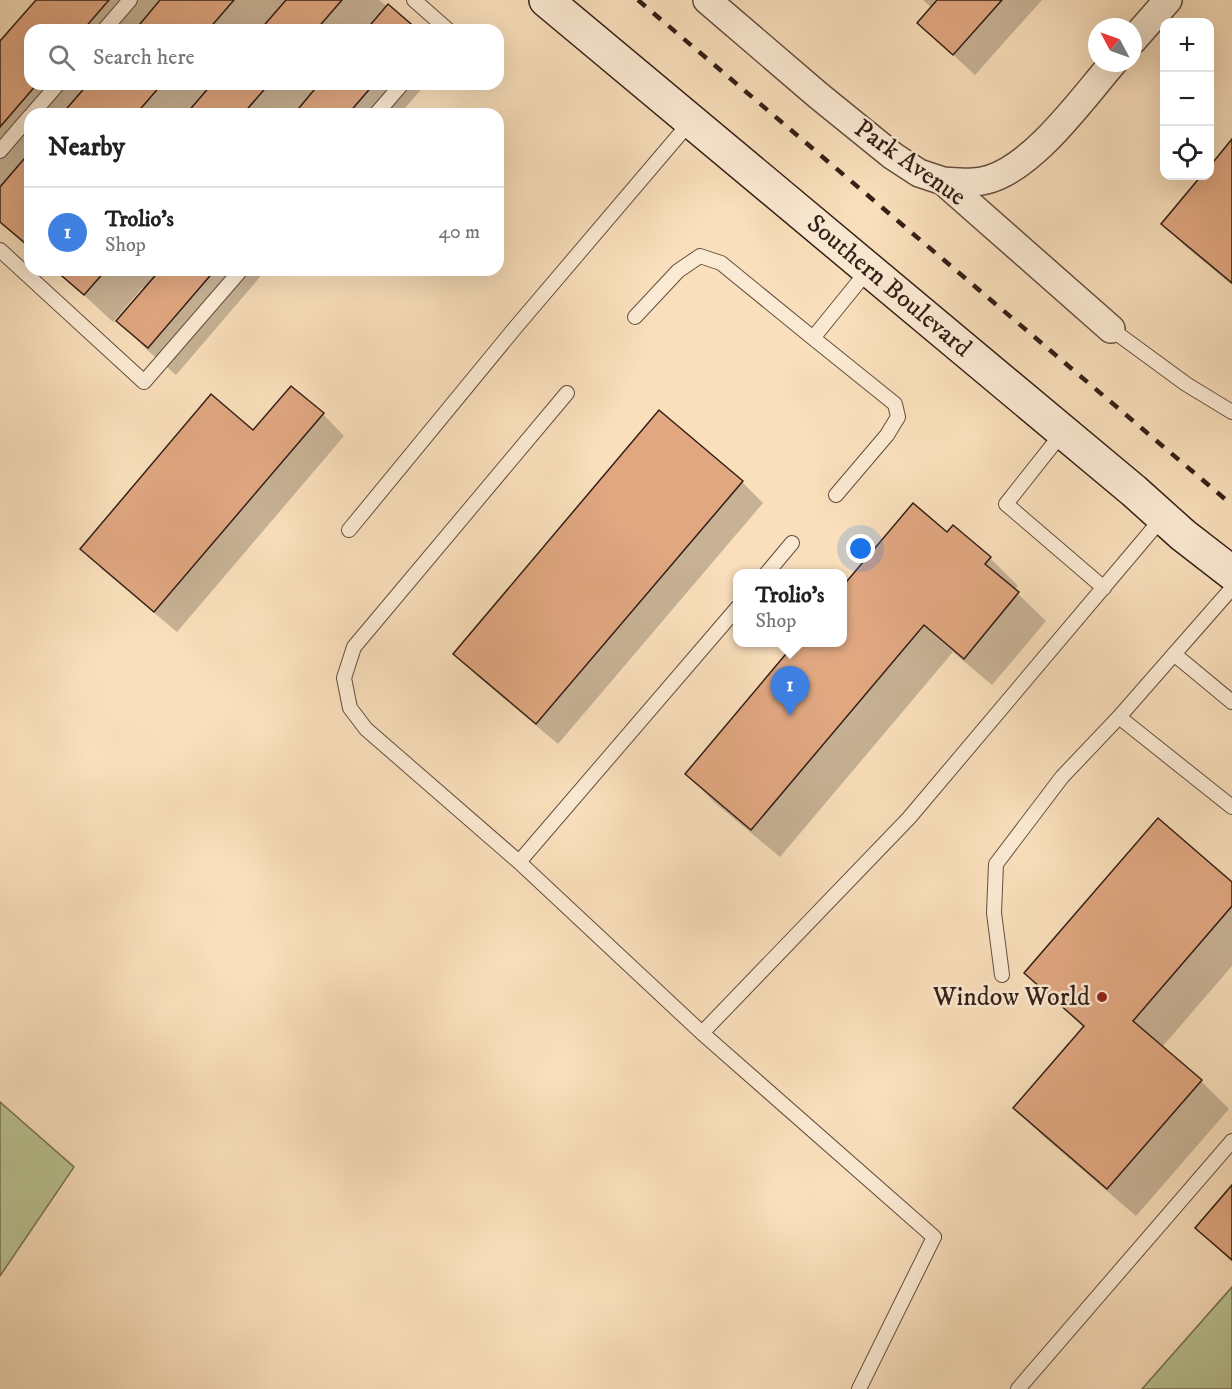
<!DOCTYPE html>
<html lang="en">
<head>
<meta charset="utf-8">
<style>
  body { margin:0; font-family:"IM FELL DW Pica",serif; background:#f6f6f6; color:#222 }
  .controls { position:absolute; right:18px; top:18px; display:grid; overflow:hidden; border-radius:12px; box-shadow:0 6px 24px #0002 }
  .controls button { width:54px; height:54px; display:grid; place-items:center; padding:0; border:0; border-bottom:2px solid #e0e0e0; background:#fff; color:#222; font:30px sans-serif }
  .compass { position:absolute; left:1088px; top:18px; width:54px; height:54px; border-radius:50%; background:#fff; box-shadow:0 6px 24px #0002; rotate:311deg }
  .you { position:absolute; left:861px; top:549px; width:21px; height:21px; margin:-15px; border:4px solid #fff; border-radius:50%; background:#1a73e8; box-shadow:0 0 0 9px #1a73e833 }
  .badge { display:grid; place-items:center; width:39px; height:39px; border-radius:50%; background:#111827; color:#fff; font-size:20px; font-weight:700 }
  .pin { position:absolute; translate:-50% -50px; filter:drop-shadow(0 2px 3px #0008) }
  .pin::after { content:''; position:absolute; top:32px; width:21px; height:18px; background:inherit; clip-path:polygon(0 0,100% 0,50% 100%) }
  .popup { position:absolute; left:733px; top:569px; width:114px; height:78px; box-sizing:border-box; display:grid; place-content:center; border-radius:12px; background:#fff; filter:drop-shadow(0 2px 4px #0005); font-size:20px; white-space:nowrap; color:#767676 }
  .popup b { font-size:22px; color:#222 }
  .popup::after { content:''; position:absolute; left:50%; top:100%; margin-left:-12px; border:12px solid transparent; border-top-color:#fff }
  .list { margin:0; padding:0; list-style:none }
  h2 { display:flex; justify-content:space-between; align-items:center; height:78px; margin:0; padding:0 24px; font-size:26px }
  h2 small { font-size:20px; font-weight:400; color:#767676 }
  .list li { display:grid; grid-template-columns:39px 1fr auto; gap:18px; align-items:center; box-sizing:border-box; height:90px; padding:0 24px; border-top:2px solid #e0e0e0 }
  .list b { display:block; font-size:22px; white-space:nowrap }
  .list p { margin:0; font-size:20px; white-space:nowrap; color:#767676 }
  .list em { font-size:20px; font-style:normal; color:#767676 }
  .icon { flex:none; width:33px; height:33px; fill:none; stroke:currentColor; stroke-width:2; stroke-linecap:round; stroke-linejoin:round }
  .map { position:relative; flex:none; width:1232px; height:1389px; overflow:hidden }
  .search { position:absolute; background:#fff; box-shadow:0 6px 24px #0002; left:24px; top:24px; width:480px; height:66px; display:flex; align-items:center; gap:15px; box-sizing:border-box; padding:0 21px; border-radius:18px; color:#767676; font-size:22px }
  .panel { position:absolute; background:#fff; box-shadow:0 6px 24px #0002; left:24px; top:108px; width:480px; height:168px; border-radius:18px }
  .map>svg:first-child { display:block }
  .green { fill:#bac292; stroke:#767054; stroke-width:1.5 }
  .shadow { fill:#0003 }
  .building { fill:#e0a781; stroke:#331e16; stroke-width:1.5 }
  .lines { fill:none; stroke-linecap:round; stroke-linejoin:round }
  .lane-casing { stroke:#644e3f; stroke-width:16 }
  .street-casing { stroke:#644e3f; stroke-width:30 }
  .secondary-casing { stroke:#331e16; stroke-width:36 }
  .lane { stroke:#fbead3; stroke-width:14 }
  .street { stroke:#fbead3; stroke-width:27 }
  .secondary { stroke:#fbead3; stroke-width:33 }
  .rail { stroke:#331e16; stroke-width:4.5; stroke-dasharray:10 10; stroke-linecap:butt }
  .poi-dot { fill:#8f2418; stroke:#fbead3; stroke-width:2 }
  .labels { text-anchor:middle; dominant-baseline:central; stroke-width:5; stroke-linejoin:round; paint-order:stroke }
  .street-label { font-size:26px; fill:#331e16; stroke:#fbead3 }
  .poi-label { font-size:26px; fill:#331e16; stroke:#fbead3; text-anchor:end }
</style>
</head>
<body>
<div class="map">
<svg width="1232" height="1389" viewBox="0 0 1232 1389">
  <rect width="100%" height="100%" fill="#f9dfbb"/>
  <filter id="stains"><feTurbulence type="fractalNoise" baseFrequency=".00333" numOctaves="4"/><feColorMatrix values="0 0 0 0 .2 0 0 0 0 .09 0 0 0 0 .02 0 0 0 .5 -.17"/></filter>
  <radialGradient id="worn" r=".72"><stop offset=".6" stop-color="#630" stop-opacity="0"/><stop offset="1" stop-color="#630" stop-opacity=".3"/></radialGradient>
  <path class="green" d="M0,1102l74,65 -74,109z
    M1232,1287v102h-90z"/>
  <path class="shadow" d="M38,0h341l37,30h-386v54h396l-26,30h-370v136l-30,-28v-178z
    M923,0h119l-67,75 -56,-52 13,-15z
    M1232,141v144l-48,-40 -21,-21 40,-48h7v-8z
    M57,270h209l-90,105 -30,-26 -28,-28 27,-32 -2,-2 -30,35z
    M323,414l21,22 -167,196 -74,-62 -21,-21 172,-117z
    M742,482l21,21 -205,241 -82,-69 -21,-22z
    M948,534l42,24 28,28 -4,4 32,31 -54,64 -39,-33 -173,205 -66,-55 -27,-28 155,-132z
    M1232,884v82l-70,81 39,34 28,28 -93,107 -93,-80 -28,-28 69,-80 -58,-55z
    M1232,1188v74l-35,-34z"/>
  <path class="building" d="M36,0h73l-26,30h-53v54h7l-37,43v-86z
    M160,0h74l-26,30h-73z
    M286,0h56l-26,30h-56z
    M937,0h65l-49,55 -36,-32z
    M388,4l30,26h-52z
    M88,84h74l-26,30h-74z
    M212,84h57l-26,30h-57z
    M319,84h55l-26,30h-54z
    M1232,139v144l-71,-59 40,-48h9v-10z
    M30,152v85l-5,6 -25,-21v-35z
    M55,270h51l-22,25z
    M160,270h55l-67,78 -32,-27z
    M291,386l33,27 -170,199 -74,-63 131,-155 42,36z
    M659,410l84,71 -207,243 -83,-70z
    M913,503l34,29 6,-7 38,32 -6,7 34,28 -55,67 -40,-34 -173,205 -66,-56 111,-132h46v-55z
    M1158,818l74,64v24l-99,115 69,59 -95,109 -94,-81 71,-82 -60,-53z
    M1232,1185v75l-37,-32z"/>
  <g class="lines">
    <defs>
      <path id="lane" d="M414,0l34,30
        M104,30l26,-30
        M32,114l26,-30
        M376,114l26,-30
        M0,151l30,-35
        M0,250l144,132 97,-112
        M635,317l43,-46 22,-15 21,7 92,75 56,-69
        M1111,329l75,55 46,28
        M813,338l82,66 3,13 -11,18 -51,60
        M567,393l-213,254 -10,31 6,30 16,21 153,133 219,-255
        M1063,432l-57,72 98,84
        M349,530l166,-202 176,-207
        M766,574l26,-31
        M1174,654l58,48
        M1119,717l113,90
        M519,862l183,171 207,-215 254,-301
        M1002,975l-8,-62 2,-49 66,-87 57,-60 113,-129
        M702,1033l232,204 -75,152
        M1018,1389l214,-248"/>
      <path id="street" d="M707,0l112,96 74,60 26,17 24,8 168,148
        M1133,40l35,-40
        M943,181c16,1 32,3 47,-2 45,-14 92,-80 123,-116"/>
      <path id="secondary" d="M546,0l588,491 49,44 49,38"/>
    </defs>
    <use href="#lane" class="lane-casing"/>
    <use href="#street" class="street-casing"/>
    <use href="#secondary" class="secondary-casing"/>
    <use href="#lane" class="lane"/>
    <use href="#street" class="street"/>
    <use href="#secondary" class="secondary"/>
    <path class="rail" d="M638,0l594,505"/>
  </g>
  <circle class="poi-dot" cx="1102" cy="997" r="6"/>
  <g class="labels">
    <g class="street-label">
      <text transform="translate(910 163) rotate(35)">Park Avenue</text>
      <text transform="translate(889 286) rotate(40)">Southern Boulevard</text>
    </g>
    <g class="poi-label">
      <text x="1090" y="997">Window World</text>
    </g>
  </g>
  <rect width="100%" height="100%" filter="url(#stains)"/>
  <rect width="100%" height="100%" fill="url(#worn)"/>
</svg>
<div class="controls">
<button>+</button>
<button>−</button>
<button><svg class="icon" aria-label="locate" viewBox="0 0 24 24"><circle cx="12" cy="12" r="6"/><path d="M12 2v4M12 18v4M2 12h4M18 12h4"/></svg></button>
</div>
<svg class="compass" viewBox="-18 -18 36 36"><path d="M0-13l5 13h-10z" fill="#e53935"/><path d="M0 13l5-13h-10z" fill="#767676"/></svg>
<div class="you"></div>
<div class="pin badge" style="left:790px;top:716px;background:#3f7fe0">1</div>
<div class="popup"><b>Trolio's</b>Shop</div>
<div class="search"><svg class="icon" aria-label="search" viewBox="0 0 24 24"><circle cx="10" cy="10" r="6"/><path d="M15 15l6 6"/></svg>Search here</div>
<section class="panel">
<h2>Nearby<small></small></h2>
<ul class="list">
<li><span class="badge" style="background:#3f7fe0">1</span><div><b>Trolio's</b><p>Shop</p></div><em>40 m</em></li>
</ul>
</section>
</div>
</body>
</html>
